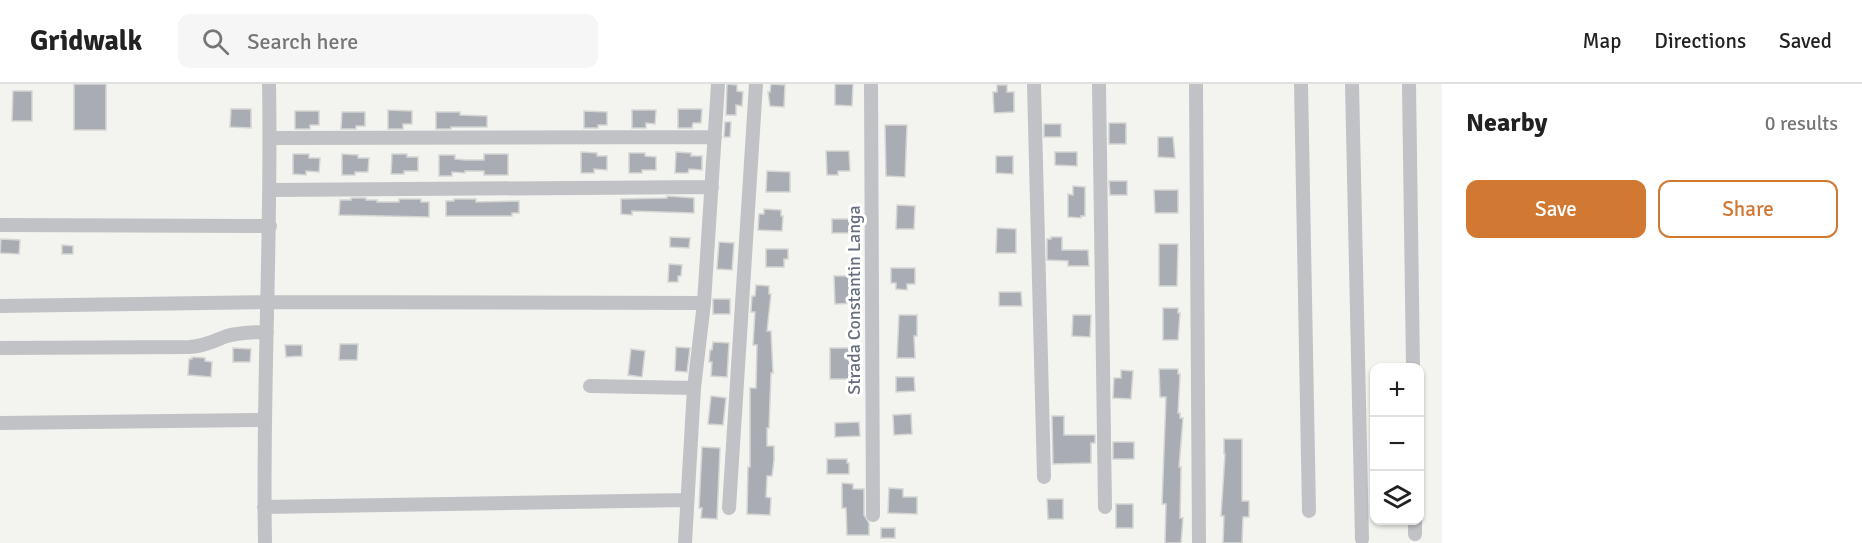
<!DOCTYPE html>
<html lang="en">
<head>
<meta charset="utf-8">
<style>
  body { margin:0; font-family:Signika,sans-serif; background:#f6f6f6; color:#222 }
  .controls { position:absolute; right:18px; bottom:18px; display:grid; overflow:hidden; border-radius:12px; box-shadow:0 2px 4px #0004 }
  .controls button { width:54px; height:54px; display:grid; place-items:center; padding:0; border:0; border-bottom:2px solid #e0e0e0; background:#fff; color:#222; font:30px sans-serif }
  .list { margin:0; padding:0; list-style:none }
  h2 { display:flex; justify-content:space-between; align-items:center; height:78px; margin:0; padding:0 24px; font-size:26px }
  h2 small { font-size:20px; font-weight:400; color:#767676 }
  .actions { display:flex; gap:12px; padding:18px 24px }
  .actions a { flex:1; padding:14px 0; border:2px solid #d17833; border-radius:12px; text-align:center; font-size:21px; color:#d17833 }
  .actions .main { background:#d17833; color:#fff }
  .icon { flex:none; width:33px; height:33px; fill:none; stroke:currentColor; stroke-width:2; stroke-linecap:round; stroke-linejoin:round }
  .map { position:relative; flex:none; width:1442px; height:459px; overflow:hidden }
  header { display:flex; align-items:center; gap:36px; box-sizing:border-box; height:84px; padding:0 30px; background:#fff; border-bottom:2px solid #e0e0e0 }
  header strong { font-size:28px }
  nav { display:flex; gap:33px; margin-inline-start:auto; font-size:21px }
  .search { width:420px; height:54px; background:#f6f6f6; display:flex; align-items:center; gap:15px; box-sizing:border-box; padding:0 21px; border-radius:12px; color:#767676; font-size:22px }
  main { display:flex }
  aside { flex:1; background:#fff }
  .map>svg:first-child { display:block }
  .building { fill:#a9adb3; stroke:#d5d5d3; stroke-width:1.5 }
  .lines { fill:none; stroke-linecap:round; stroke-linejoin:round }
  .street { stroke:#c0c2c5; stroke-width:14 }
  .labels { text-anchor:middle; dominant-baseline:central; stroke-width:6; stroke-linejoin:round; paint-order:stroke }
  .street-label { font-size:18px; fill:#666e7e; stroke:#fff }
</style>
</head>
<body>
<header>
<strong>Gridwalk</strong>
<div class="search"><svg class="icon" aria-label="search" viewBox="0 0 24 24"><circle cx="10" cy="10" r="6"/><path d="M15 15l6 6"/></svg>Search here</div>
<nav><a>Map</a><a>Directions</a><a>Saved</a></nav>
</header>
<main>
<div class="map">
<svg width="1442" height="459" viewBox="0 0 1442 459">
  <rect width="100%" height="100%" fill="#f3f4f0"/>
  <path class="building" d="M74,0h32v46h-32z
    M727,0l10,1v6l6,1 -1,14 -6,-1v10h-10z
    M771,0l14,1 -1,22 -14,-1 -2,-14h2z
    M835,0h18l-1,22 -17,-1z
    M997,1h10v7h7v20l-20,1 -1,-21h4z
    M13,7h19v30h-20z
    M231,25h20v19l-21,-1z
    M678,25h24l-1,14h-8l-1,5h-14z
    M388,26l24,1v13h-9v5h-15z
    M632,26h24l-1,14 -9,-1v5h-14z
    M295,27h24v14h-9v4h-15z
    M584,27l23,1v13h-9v3h-14z
    M342,28h23v14h-9v3h-15z
    M436,28h24v3l27,1v11h-36v2h-15z
    M725,38h6l-1,15h-6z
    M1109,39h17v21h-17z
    M1044,40h17v13h-17z
    M885,41h22l-2,52 -19,-1z
    M1158,53h15l2,21 -17,-1z
    M826,67h23l1,20h-12v4h-11z
    M581,68l16,1v3h10v14l-13,-1v4h-13z
    M676,68l15,1v3h11v14l-13,-1 -1,4h-13z
    M1055,68h22v14l-22,-1z
    M629,69h16v3l11,1v13h-14v3h-13z
    M293,70h16v4h11l-1,14 -13,-1v4l-13,-1z
    M342,70l16,1v3h11l-1,14h-13v3h-13z
    M392,70h15v3h11v14h-14v3h-13z
    M484,70h24v21h-24v-4h-19v2l-13,-1v4h-13v-21h16v4l11,1h18z
    M996,72h17v18l-17,-1z
    M767,87l23,1v20h-24z
    M1109,97h18v14h-17z
    M1073,102l12,1v29h-4v2l-13,-1v-23l5,1z
    M1154,106h24v23h-23z
    M667,112l27,2v15l-62,-2v4l-11,-1v-15l46,-1z
    M351,114h15v2h11v2h22v-3h22v3h8v15l-90,-2 1,-15h11z
    M454,115h22v3l43,-1v12h-7v3h-66v-15h8z
    M897,121l18,1 -1,23h-18z
    M764,125l17,1v6h2l-1,15 -24,-1 1,-16h5z
    M832,135h24v14h-24z
    M997,144l19,1v24h-20z
    M670,153l20,1 -1,10 -19,-1z
    M1051,153h11v13h26l1,16h-21v-5l-21,-1v-21h4z
    M1,155l19,1 -1,14 -19,-1z
    M719,158l15,1 -2,27 -15,-1z
    M1159,160h19l-1,42h-18z
    M62,161l11,1v8h-11z
    M766,165h22v10h-4v8h-18z
    M669,180l13,1 -1,11h-3v6h-10z
    M891,184h24v16h-8v6l-11,-1v-6h-5z
    M834,192h25v27l-24,1z
    M756,201l13,1v8h2l-4,37h4l2,42h-2l-2,55h-2v18h7v14l-2,16h-5l-1,21 5,1 -1,17 -23,-1 1,-47h2v-79h6l1,-43h-4l2,-33h-4l1,-16h3z
    M999,208h22l1,14h-23z
    M713,215h17v15h-17z
    M1163,224h15v5h2l-2,27h-15z
    M899,231h18v21h-3l1,22h-18z
    M1073,231h18l-1,22 -18,-1z
    M713,258l16,1 -2,34 -16,-1 1,-14h-3l1,-12h2z
    M340,260h18l-1,16h-18z
    M285,261h17v11l-16,1z
    M676,263l14,1 -3,24 -12,-1z
    M233,264l18,1 -1,13h-17z
    M830,264h20v31h-20z
    M631,265l14,2 -3,26 -14,-2z
    M192,273l13,1v3l7,1 -1,15 -23,-2 1,-16h3z
    M1159,285h19v5h2l-2,39h2v5h3l-4,49h2l-1,51h3l-2,25h-16l1,-39h-4l4,-107h-6z
    M1121,286l12,1 -2,28 -18,-1 1,-20h7z
    M896,293h18l1,14 -19,1z
    M711,312l15,2 -3,27 -15,-1z
    M911,330l1,20 -18,1 -1,-20z
    M1052,332h12v19h31v8h-4v20l-38,1z
    M859,338l1,14 -25,1v-14z
    M1224,355h18v62h7v16h-6l-1,26h-19l1,-27h-3l4,-62h-1z
    M1113,358h21v17h-21z
    M702,363l18,1 -3,71 -16,-1 1,-10h-3z
    M827,375h20v4h2v11h-22z
    M842,399l11,1v5h11v26l5,8v12h-22l-1,-27h-4z
    M889,404l14,1v8h14v17l-29,-1z
    M1047,415h16v20h-15z
    M1116,420h17v24h-17z
    M881,444h14v10h-14z"/>
  <g class="lines">
    <path class="street" d="M871,0l2,431
      M1034,0l10,393
      M1099,0l6,423
      M1196,0l3,459
      M1301,0l8,427
      M1352,0l10,455
      M1409,0l4,284
      M271,54l444,-1
      M271,106l441,-3
      M0,141l270,1
      M0,222l268,-4 436,1
      M0,264l190,-1c16,-1 23,-6 37,-11 13,-4 27,-4 40,-4
      M590,302l104,2
      M0,339l265,-3
      M264,423l423,-7
      M729,424l27,-424
      M1415,436v14
      M265,459c-3,-153 7,-306 4,-459
      M685,459l9,-155 10,-85 14,-219"/>
  </g>
  <g class="labels">
    <g class="street-label">
      <text transform="translate(854 216) rotate(-90)">Strada Constantin Langa</text>
    </g>
  </g>
</svg>
<div class="controls">
<button>+</button>
<button>−</button>
<button><svg class="icon" aria-label="layers" viewBox="0 0 24 24"><path d="M12 4l9 5-9 5-9-5zM3 14l9 5 9-5"/></svg></button>
</div>
</div>
<aside>
<h2>Nearby<small>0 results</small></h2>
<ul class="list">
</ul>
<div class="actions"><a class="main">Save</a><a>Share</a></div>
</aside>
</main>
</body>
</html>
